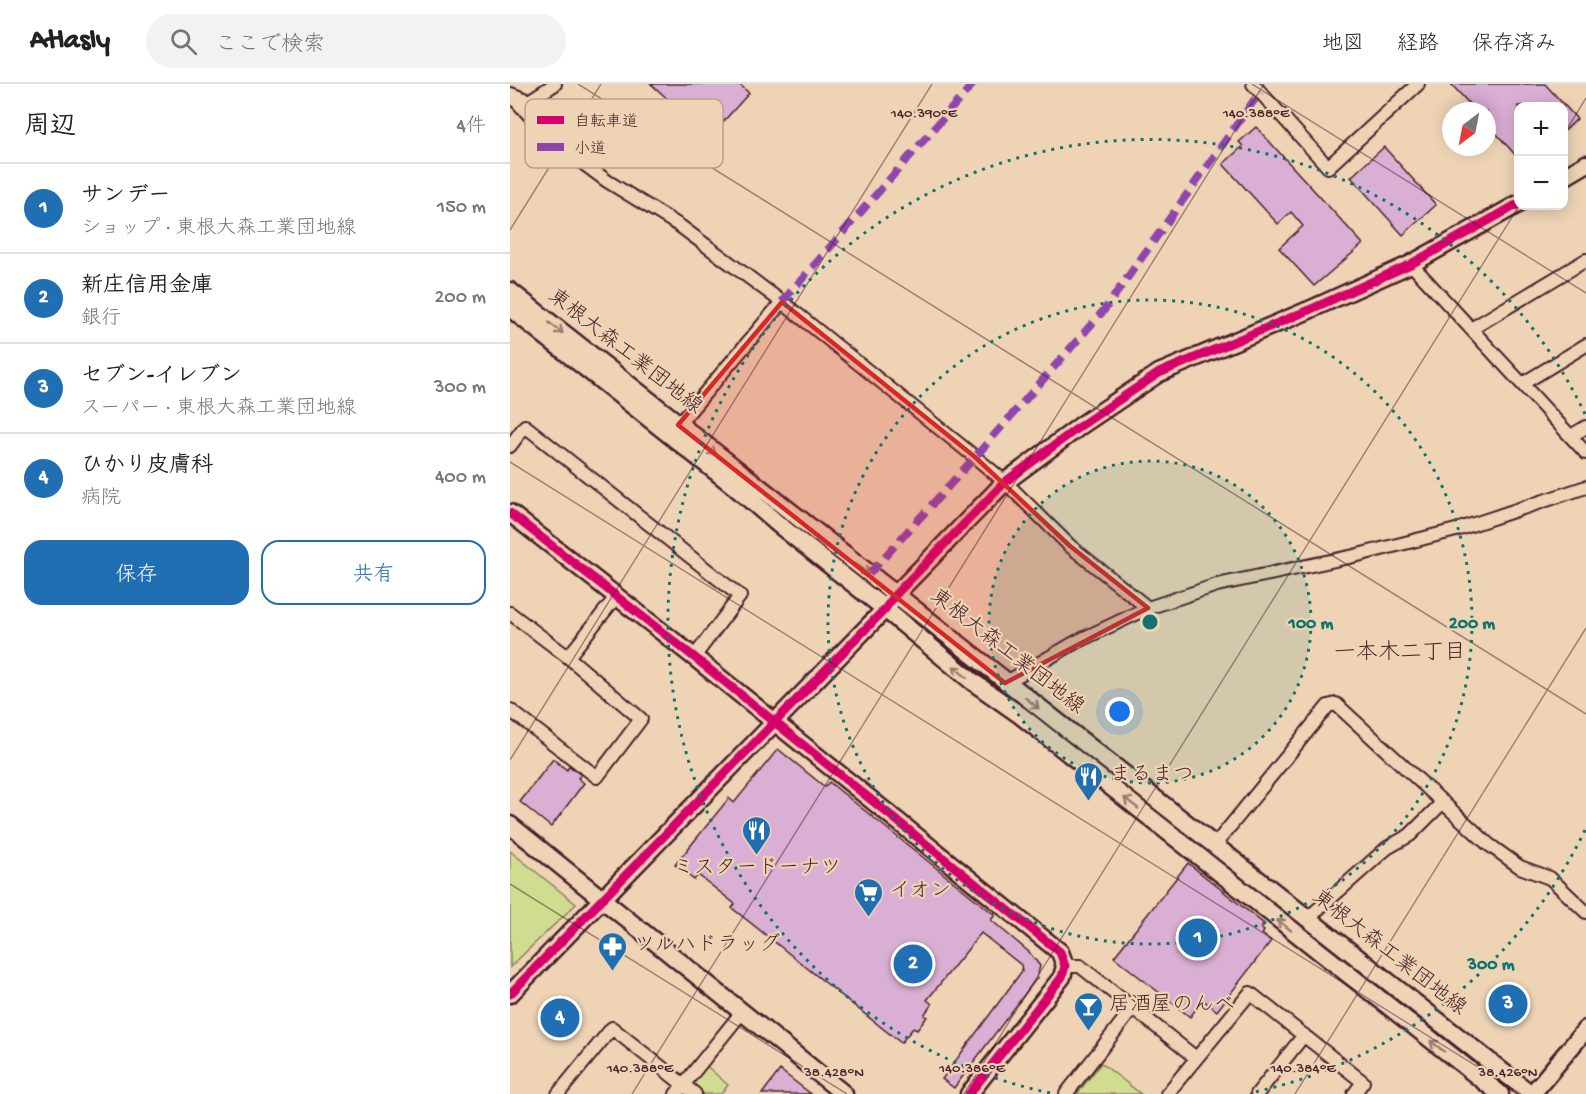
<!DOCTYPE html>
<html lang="ja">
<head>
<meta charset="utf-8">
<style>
  body { margin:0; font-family:"Gochi Hand","Klee One",sans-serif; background:#f2f2f2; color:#222 }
  .controls { position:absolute; right:18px; top:18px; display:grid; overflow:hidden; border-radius:12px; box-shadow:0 3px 15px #0003 }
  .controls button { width:54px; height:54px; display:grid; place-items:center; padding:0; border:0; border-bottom:2px solid #e0e0e0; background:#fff; color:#222; font:30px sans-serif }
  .compass { position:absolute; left:932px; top:18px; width:54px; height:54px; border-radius:50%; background:#fff; box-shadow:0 3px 15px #0003; rotate:212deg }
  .you { position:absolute; left:610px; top:628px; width:21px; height:21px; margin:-15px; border:4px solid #fff; border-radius:50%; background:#1a73e8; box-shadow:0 0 0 9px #1a73e833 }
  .badge { display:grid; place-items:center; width:39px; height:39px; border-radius:50%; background:#1f6fb2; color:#fff; font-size:20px; font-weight:700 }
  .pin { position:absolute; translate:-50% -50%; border:3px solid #fff; box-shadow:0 2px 6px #0006 }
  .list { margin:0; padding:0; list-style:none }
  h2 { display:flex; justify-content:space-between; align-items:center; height:78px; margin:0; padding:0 24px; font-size:26px }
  h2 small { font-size:20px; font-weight:400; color:#767676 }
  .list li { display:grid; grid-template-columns:39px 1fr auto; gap:18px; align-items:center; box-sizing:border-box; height:90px; padding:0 24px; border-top:2px solid #e0e0e0 }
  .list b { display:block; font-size:22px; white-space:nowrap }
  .list p { margin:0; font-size:20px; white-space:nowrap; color:#767676 }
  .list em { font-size:20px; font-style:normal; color:#767676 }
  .actions { display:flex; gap:12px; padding:18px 24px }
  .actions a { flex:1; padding:14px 0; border:2px solid #1f6fb2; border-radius:18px; text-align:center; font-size:21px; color:#1f6fb2 }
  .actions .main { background:#1f6fb2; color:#fff }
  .icon { flex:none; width:33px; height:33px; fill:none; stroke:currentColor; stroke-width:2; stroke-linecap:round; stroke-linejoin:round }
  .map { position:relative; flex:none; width:1076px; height:1010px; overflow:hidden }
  header { display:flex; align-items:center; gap:36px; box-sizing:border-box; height:84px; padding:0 30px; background:#fff; border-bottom:2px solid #e0e0e0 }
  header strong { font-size:28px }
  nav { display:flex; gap:33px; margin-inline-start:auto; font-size:21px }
  .search { width:420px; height:54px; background:#f2f2f2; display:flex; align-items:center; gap:15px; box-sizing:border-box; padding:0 21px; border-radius:33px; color:#767676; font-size:22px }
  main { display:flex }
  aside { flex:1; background:#fff }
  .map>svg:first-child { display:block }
  .green { fill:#d0dd91; stroke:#8d7e5e; stroke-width:1.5 }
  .building { fill:#daafd4; stroke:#4a1f2b; stroke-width:1.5 }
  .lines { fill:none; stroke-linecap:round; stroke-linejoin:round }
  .street-casing { stroke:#4a1f2b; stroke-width:16 }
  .secondary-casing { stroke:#4a1f2b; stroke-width:21 }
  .street { stroke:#eed4b5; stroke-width:12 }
  .secondary { stroke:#eed4b5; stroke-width:16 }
  .quiet { stroke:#8e44ad; stroke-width:8; stroke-dasharray:15 8; stroke-linecap:butt }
  .cycleway-casing { stroke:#eed4b5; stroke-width:13 }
  .cycleway { stroke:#d6006c; stroke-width:9 }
  .oneway { stroke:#9c7a70 }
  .marked { fill:#d62828; fill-opacity:0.2; stroke:#d62828; stroke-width:4.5; stroke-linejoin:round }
  .ticks { fill:none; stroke:#4a1f2b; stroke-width:1.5; stroke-opacity:0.45 }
  .ring { fill:none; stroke:#0f766e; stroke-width:3; stroke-dasharray:3 6 }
  .labels { text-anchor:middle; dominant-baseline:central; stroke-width:4.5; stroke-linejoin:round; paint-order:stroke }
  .street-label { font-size:21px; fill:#4a1f2b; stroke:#eed4b5 }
  .poi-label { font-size:21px; fill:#4a1f2b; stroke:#eed4b5; text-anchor:start }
  .neighbourhood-label { font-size:22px; fill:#4a1f2b; stroke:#eed4b5 }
  .key { fill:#eed4b5; stroke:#bd9e8c; stroke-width:1.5 }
  .key-label { font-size:16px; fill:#4a1f2b }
  .ticks-label { font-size:15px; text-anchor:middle; fill:#4a1f2b; stroke:#eed4b5; stroke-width:4.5; stroke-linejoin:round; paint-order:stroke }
  .centre { fill:#0f766e; stroke:#eed4b5; stroke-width:3 }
  .ring-label { font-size:18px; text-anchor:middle; font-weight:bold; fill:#0f766e; stroke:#eed4b5; stroke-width:4.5; stroke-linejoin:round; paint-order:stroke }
</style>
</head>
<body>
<header>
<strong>Atlasly</strong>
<div class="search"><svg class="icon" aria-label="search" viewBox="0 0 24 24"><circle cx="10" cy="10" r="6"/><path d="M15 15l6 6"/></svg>ここで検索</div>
<nav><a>地図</a><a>経路</a><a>保存済み</a></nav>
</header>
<main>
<aside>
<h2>周辺<small>4件</small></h2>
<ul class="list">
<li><span class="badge">1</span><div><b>サンデー</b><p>ショップ · 東根大森工業団地線</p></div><em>150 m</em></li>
<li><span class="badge">2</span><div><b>新庄信用金庫</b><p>銀行</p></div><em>200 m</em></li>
<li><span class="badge">3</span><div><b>セブン-イレブン</b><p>スーパー · 東根大森工業団地線</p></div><em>300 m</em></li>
<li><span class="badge">4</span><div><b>ひかり皮膚科</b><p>病院</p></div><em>400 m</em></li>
</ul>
<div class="actions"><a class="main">保存</a><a>共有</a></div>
</aside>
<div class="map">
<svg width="1076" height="1010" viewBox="0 0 1076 1010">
  <rect width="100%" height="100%" fill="#eed4b5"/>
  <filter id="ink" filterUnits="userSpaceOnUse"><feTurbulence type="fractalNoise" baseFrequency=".0167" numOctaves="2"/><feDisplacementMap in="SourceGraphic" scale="12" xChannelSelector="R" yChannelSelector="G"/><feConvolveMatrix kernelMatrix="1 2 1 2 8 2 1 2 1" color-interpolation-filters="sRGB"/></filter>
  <g filter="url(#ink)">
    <path class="green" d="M0,767l66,53 -66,63z
      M192,978l26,23 -7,9h-26l-12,-9z
      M591,979l40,31h-64z"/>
    <path class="building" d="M141,0h88l10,9 -44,49 -11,-10 5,-5z
      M941,0h94l32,35 -14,13v-26h-45v52l-31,-35v-12h-11z
      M746,43l107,117 -49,42 -35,-38 24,-22 -12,-14 -13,12 -55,-60 20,-18 -4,-4z
      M874,63l52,58 -33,30 -52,-58z
      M268,665l47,38 4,-5 166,133 -4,5 38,32 11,14 -3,12 -83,110 -12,-9 80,-108 -1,-6 -40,-32 -54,67 5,4 -8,11 3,2 -10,13 -4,-2 -12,15 -169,-135 3,-4 -37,-29 -4,5 -19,-15 54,-67 5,5z
      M43,675l14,11 2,-4 12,9 -3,3 6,5 -33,44 -31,-25z
      M678,779l76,61 -3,4 3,3 -2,3 9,7 -54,70 -14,-11 -13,17 -76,-60z
      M270,986l31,24h-49z"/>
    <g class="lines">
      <defs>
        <path id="street" d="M743,0l75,83 90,-83
          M0,10l42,46 55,41 73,45 102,76 193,155 30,25 65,64 78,62
          M1,10l18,7 26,-17
          M901,180l175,189
          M961,245l115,-69
          M1012,300l64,-39
          M168,341l104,-123
          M1061,352l15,-9
          M0,362l15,-20 215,170 -46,61
          M0,529l58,44 73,62 -44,58 -87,-67
          M58,573l48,-60
          M495,599l71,-41 72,-34 69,-23 137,-29 102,-26 130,-43
          M704,762l114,-140 8,-2 152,140 32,23 30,11 36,34
          M797,835l80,-71 23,-13 33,-33
          M555,882h15l116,92
          M48,1010l54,-66 83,66
          M166,1010l66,-82
          M556,1010l67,-86
          M657,1010l83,-101 113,89 -9,12
          M747,1010l47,-59"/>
        <path id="secondary" d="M1054,93l22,-13
          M0,207l1021,803
          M0,224l224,178 44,38 107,85 88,73 47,33 480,379
          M0,429l184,144 366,295 5,14 -3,11 -93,117
          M0,741l334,269
          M0,910l375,-385 10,-14 110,-113 78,-58 76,-51 150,-63 102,-46 107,-60
          M1022,1010l54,-65"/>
      </defs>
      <use href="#street" class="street-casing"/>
      <use href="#secondary" class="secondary-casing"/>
      <use href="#street" class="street"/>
      <use href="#secondary" class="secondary"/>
      <path class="quiet" d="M272,218l191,-218
        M359,490l106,-117 130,-148 155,-217"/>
      <defs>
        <path id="cycleway" d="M0,429l184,144 366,295 5,14 -3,11 -93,117
          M0,910l375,-385 10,-14 110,-113 78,-58 76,-51 150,-63 102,-46 107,-60"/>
      </defs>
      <use href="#cycleway" class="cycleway-casing"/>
      <use href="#cycleway" class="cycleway"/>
    </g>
    <defs><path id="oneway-shaft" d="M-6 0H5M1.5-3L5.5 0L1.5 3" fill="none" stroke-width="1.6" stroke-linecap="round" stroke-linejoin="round" transform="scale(1.5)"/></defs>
    <g class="oneway">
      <use href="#oneway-shaft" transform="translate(46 244) rotate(38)"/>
      <use href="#oneway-shaft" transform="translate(199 365) rotate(38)"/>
      <use href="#oneway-shaft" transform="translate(352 485) rotate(38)"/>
      <use href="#oneway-shaft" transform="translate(450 588) rotate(-140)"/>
      <use href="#oneway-shaft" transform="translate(522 619) rotate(38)"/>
      <use href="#oneway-shaft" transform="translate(621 719) rotate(-142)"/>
      <use href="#oneway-shaft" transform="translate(774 841) rotate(-142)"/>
      <use href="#oneway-shaft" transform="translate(927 962) rotate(-142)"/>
    </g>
  </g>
  <path class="marked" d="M272,218l193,155 95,89 78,62 -143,75 -327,-258z"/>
  <path class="ticks" d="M68,0l1008,630M742,0l334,209M1054,50l22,-36M0,146l91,-146M0,378l1011,632M0,676l422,-676M0,800l337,210M122,1010l632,-1010M454,1010l555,-888M785,1010l291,-466"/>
  <circle cx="640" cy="538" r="161" fill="#0f766e" fill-opacity=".12"/>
  <g class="ring">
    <circle cx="640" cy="538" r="161"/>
    <circle cx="640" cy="538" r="322"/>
    <path d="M1075 746A482 482 0 0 1 740 1009M540 1009A482 482 0 1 1 1075 330"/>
  </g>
  <defs>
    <symbol id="restaurant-pin" viewBox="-11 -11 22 30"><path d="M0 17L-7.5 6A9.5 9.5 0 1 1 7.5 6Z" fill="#1f6fb2" stroke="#eed4b5"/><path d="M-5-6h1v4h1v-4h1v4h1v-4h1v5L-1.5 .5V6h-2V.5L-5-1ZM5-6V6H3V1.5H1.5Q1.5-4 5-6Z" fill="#fff"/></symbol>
    <symbol id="supermarket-pin" viewBox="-11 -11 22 30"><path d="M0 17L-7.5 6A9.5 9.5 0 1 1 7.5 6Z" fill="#1f6fb2" stroke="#eed4b5"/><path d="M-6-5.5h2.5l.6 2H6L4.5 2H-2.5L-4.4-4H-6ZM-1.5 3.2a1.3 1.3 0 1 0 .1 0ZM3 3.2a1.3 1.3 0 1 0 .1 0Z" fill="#fff"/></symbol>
    <symbol id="pharmacy-pin" viewBox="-11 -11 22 30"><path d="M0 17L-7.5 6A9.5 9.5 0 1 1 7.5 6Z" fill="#1f6fb2" stroke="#eed4b5"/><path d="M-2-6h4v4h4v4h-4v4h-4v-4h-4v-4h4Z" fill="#fff"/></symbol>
    <symbol id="bar-pin" viewBox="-11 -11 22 30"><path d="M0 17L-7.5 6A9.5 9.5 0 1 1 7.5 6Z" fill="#1f6fb2" stroke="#eed4b5"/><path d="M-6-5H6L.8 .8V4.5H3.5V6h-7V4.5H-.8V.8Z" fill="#fff"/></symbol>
  </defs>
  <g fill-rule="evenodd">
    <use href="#restaurant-pin" x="562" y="676" width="33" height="45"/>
    <use href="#restaurant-pin" x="230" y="730" width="33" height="45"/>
    <use href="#supermarket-pin" x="342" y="792" width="33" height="45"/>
    <use href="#pharmacy-pin" x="86" y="846" width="33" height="45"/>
    <use href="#bar-pin" x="562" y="906" width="33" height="45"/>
  </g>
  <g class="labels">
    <g class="street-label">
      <text transform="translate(114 269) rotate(38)">東根大森工業団地線</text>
      <text transform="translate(496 569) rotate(38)">東根大森工業団地線</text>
      <text transform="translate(878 870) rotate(38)">東根大森工業団地線</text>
    </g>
    <g class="poi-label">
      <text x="600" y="692">まるまつ</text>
      <text x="247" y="785" text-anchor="middle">ミスタードーナツ</text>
      <text x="379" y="808">イオン</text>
      <text x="124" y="862">ツルハドラッグ</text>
      <text x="599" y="922">居酒屋のんべ</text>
    </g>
    <g class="neighbourhood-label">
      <text x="890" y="570">一本木二丁目</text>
    </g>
  </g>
  <rect x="15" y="15" width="198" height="69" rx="9" class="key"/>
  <rect x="27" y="32" width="27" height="8" fill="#d6006c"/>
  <rect x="27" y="59" width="27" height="8" fill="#8e44ad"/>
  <g class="key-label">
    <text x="64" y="42">自転車道</text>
    <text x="64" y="69">小道</text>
  </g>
  <g class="ticks-label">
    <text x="414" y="33">140.390°E</text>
    <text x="746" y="33">140.388°E</text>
    <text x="130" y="988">140.388°E</text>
    <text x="462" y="988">140.386°E</text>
    <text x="793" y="988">140.384°E</text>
    <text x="324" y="992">38.428°N</text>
    <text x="998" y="992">38.426°N</text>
  </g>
  <circle cx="640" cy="538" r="9" class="centre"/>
  <g class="ring-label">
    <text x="801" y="544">100 m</text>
    <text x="962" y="544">200 m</text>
    <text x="981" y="885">300 m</text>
  </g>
</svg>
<div class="controls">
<button>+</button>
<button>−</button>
</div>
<svg class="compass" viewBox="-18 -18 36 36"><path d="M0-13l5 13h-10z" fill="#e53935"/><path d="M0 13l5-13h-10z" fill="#767676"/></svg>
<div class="you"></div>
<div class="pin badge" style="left:688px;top:854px">1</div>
<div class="pin badge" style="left:403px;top:880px">2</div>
<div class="pin badge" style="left:998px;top:920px">3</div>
<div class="pin badge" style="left:50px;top:934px">4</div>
</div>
</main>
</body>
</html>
